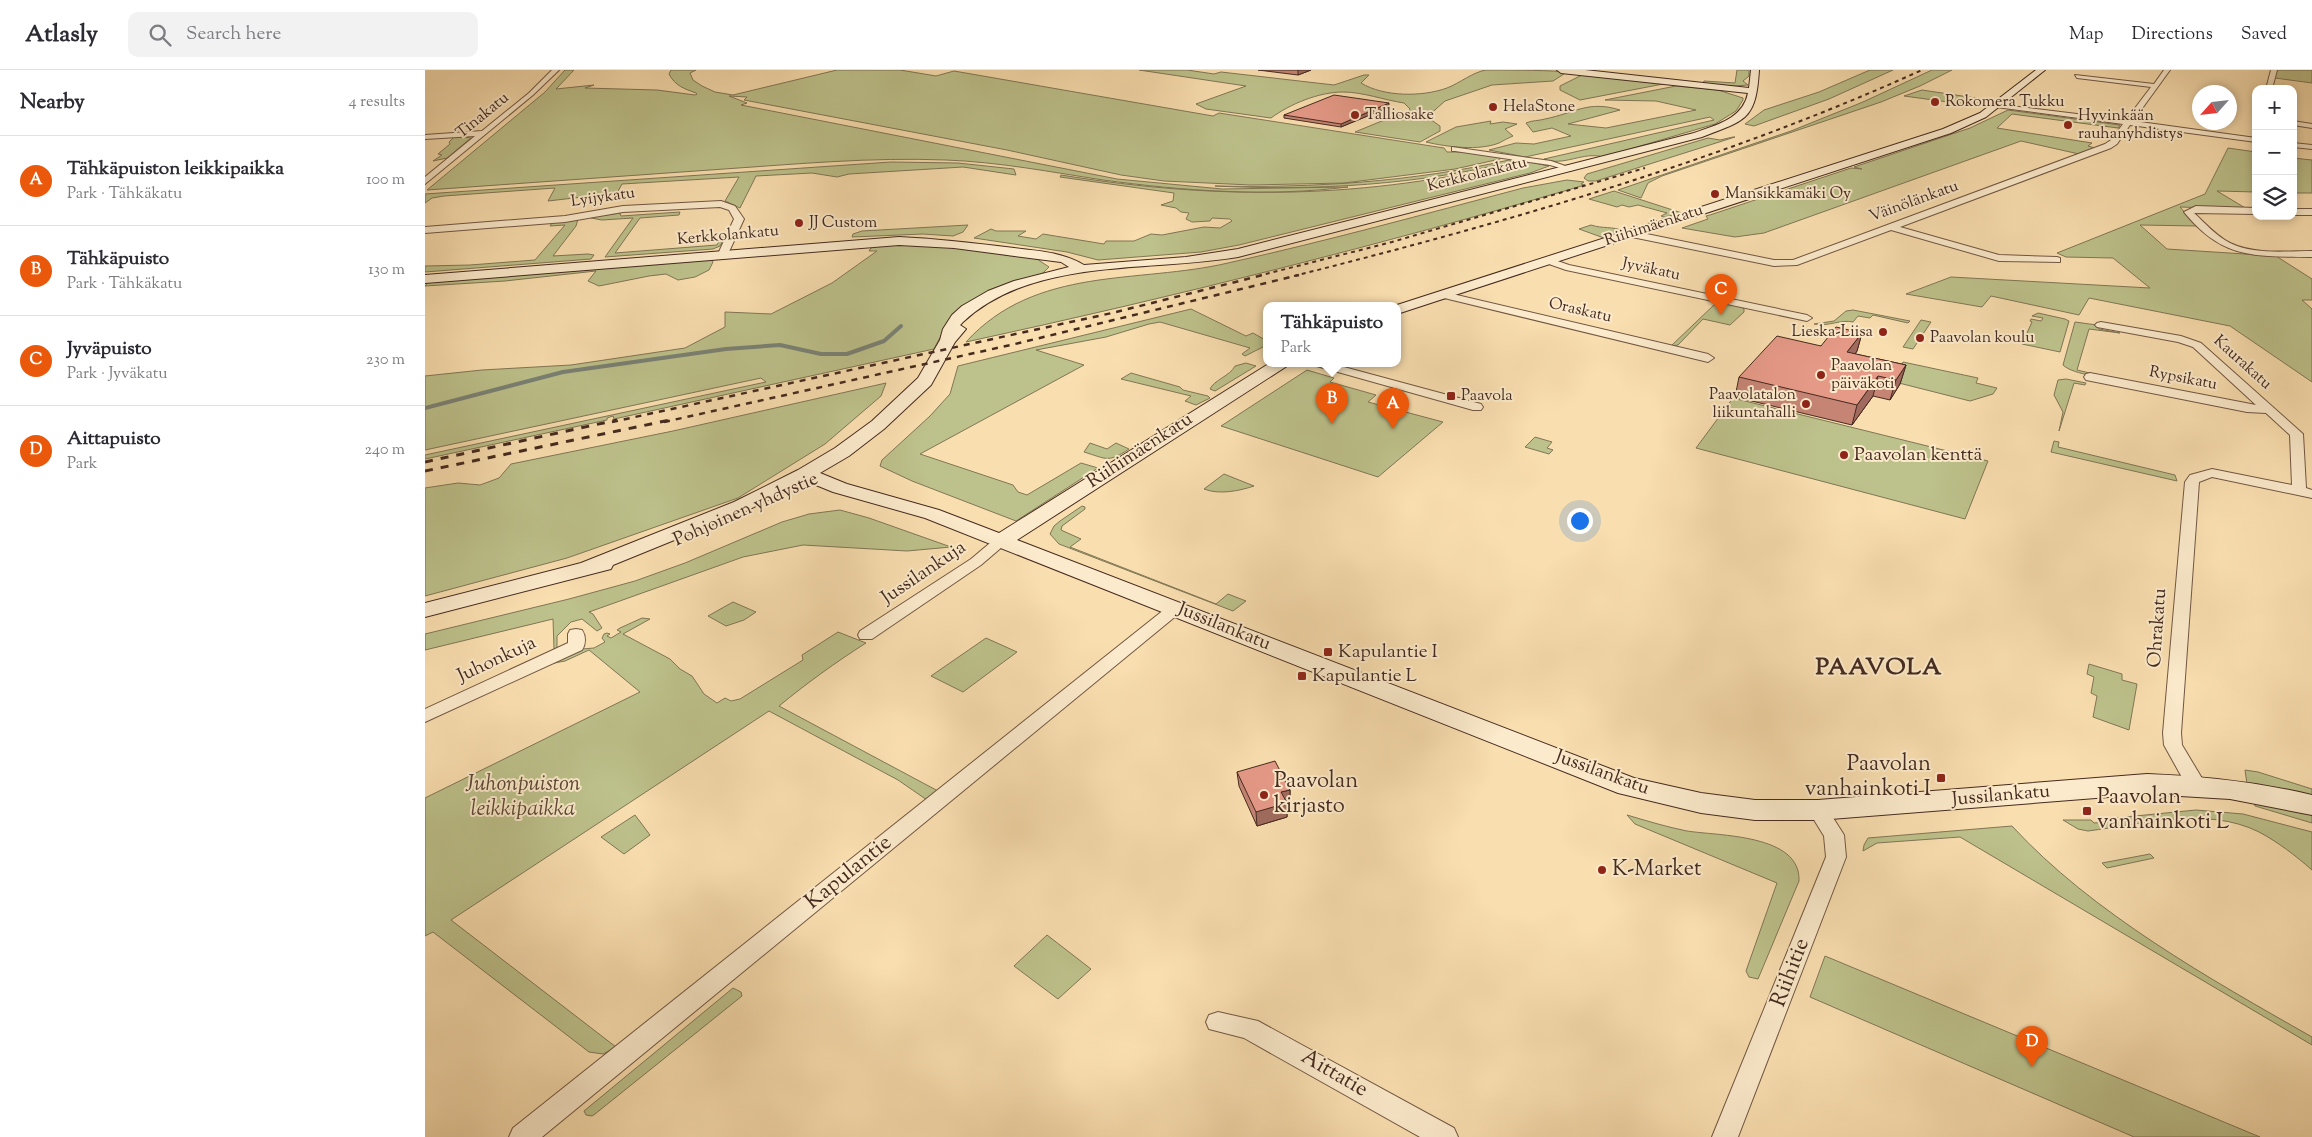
<!DOCTYPE html>
<html lang="en">
<head>
<meta charset="utf-8">
<style>
  body { margin:0; font-family:"Sorts Mill Goudy",serif; background:#f2f2f3; color:#2b2b33 }
  .controls { position:absolute; right:15px; top:15px; display:grid; overflow:hidden; border-radius:10px; box-shadow:0 2px 8px #0003 }
  .controls button { width:45px; height:45px; display:grid; place-items:center; padding:0; border:0; border-bottom:1px solid #e1e1e2; background:#fff; color:#2b2b33; font:25px sans-serif }
  .compass { position:absolute; left:1767px; top:15px; width:45px; height:45px; border-radius:50%; background:#fff; box-shadow:0 2px 8px #0003; rotate:243deg }
  .you { position:absolute; left:1154px; top:450px; width:18px; height:18px; margin:-12px; border:4px solid #fff; border-radius:50%; background:#1a73e8; box-shadow:0 0 0 8px #1a73e833 }
  .badge { display:grid; place-items:center; width:32px; height:32px; border-radius:50%; background:#ea580c; color:#fff; font-size:16px; font-weight:700 }
  .pin { position:absolute; translate:-50% -41px; filter:drop-shadow(0 1px 2px #0008) }
  .pin::after { content:''; position:absolute; top:26px; width:18px; height:15px; background:inherit; clip-path:polygon(0 0,100% 0,50% 100%) }
  .popup { position:absolute; left:838px; top:232px; width:138px; height:65px; box-sizing:border-box; display:grid; place-content:center; border-radius:10px; background:#fff; filter:drop-shadow(0 1px 4px #0005); font-size:16px; white-space:nowrap; color:#7c7c81 }
  .popup b { font-size:19px; color:#2b2b33 }
  .popup::after { content:''; position:absolute; left:50%; top:100%; margin-left:-10px; border:10px solid transparent; border-top-color:#fff }
  .list { margin:0; padding:0; list-style:none }
  h2 { display:flex; justify-content:space-between; align-items:center; height:65px; margin:0; padding:0 20px; font-size:21px }
  h2 small { font-size:16px; font-weight:400; color:#7c7c81 }
  .list li { display:grid; grid-template-columns:32px 1fr auto; gap:15px; align-items:center; box-sizing:border-box; height:90px; padding:0 20px; border-top:1px solid #e1e1e2 }
  .list b { display:block; font-size:19px; white-space:nowrap }
  .list p { margin:0; font-size:16px; white-space:nowrap; color:#7c7c81 }
  .list em { font-size:16px; font-style:normal; color:#7c7c81 }
  .icon { flex:none; width:28px; height:28px; fill:none; stroke:currentColor; stroke-width:2; stroke-linecap:round; stroke-linejoin:round }
  .map { position:relative; flex:none; width:1887px; height:1067px; overflow:hidden }
  header { display:flex; align-items:center; gap:30px; box-sizing:border-box; height:70px; padding:0 25px; background:#fff; border-bottom:1px solid #e1e1e2 }
  header strong { font-size:24px }
  nav { display:flex; gap:28px; margin-inline-start:auto; font-size:18px }
  .search { width:350px; height:45px; background:#f2f2f3; display:flex; align-items:center; gap:12px; box-sizing:border-box; padding:0 18px; border-radius:10px; color:#7c7c81; font-size:19px }
  main { display:flex }
  aside { flex:1; background:#fff }
  .map>svg:first-child { display:block }
  .green { fill:#bdc18b; stroke:#817655 }
  .lines { fill:none; stroke-linecap:round; stroke-linejoin:round }
  .stream { stroke:#7a8275; stroke-width:4 }
  .street-casing { stroke:#725743; stroke-width:2 }
  .secondary-casing { stroke:#452a1f; stroke-width:2 }
  .street { fill:#fbeacb; fill-rule:evenodd }
  .secondary { fill:#fbeacb; fill-rule:evenodd }
  .rail-far2 { stroke:#452a1f; stroke-width:2; stroke-dasharray:4 4; stroke-linecap:butt }
  .rail-far1 { stroke:#452a1f; stroke-width:2.5; stroke-dasharray:6 6; stroke-linecap:butt }
  .rail { stroke:#452a1f; stroke-width:3; stroke-dasharray:8 8; stroke-linecap:butt }
  .wall { fill:#c58474; stroke:#452a1f }
  .shaded-wall { fill:#a06b5e; stroke:#452a1f }
  .building { fill:#e59987; stroke:#452a1f }
  .poi-dot { fill:#8f2418; stroke:#fbeacb; stroke-width:2 }
  .labels { text-anchor:middle; dominant-baseline:central; stroke-width:4; stroke-linejoin:round; paint-order:stroke }
  .far-poi-label { font-size:16px; fill:#452a1f; stroke:#fbeacb; text-anchor:start }
  .far-street-label { font-size:16px; fill:#452a1f; stroke:#fbeacb }
  .street-label { font-size:19px; fill:#452a1f; stroke:#fbeacb }
  .poi-label { font-size:19px; fill:#452a1f; stroke:#fbeacb; text-anchor:start }
  .near-poi-label { font-size:22px; fill:#452a1f; stroke:#fbeacb; text-anchor:start }
  .near-park-label { font-size:22px; font-style:italic; fill:#5d4835; stroke:#fbeacb }
  .near-street-label { font-size:22px; fill:#452a1f; stroke:#fbeacb }
  .district-label { font-size:24px; font-weight:bold; letter-spacing:1px; fill:#452a1f; stroke:#fbeacb }
</style>
</head>
<body>
<header>
<strong>Atlasly</strong>
<div class="search"><svg class="icon" aria-label="search" viewBox="0 0 24 24"><circle cx="10" cy="10" r="6"/><path d="M15 15l6 6"/></svg>Search here</div>
<nav><a>Map</a><a>Directions</a><a>Saved</a></nav>
</header>
<main>
<aside>
<h2>Nearby<small>4 results</small></h2>
<ul class="list">
<li><span class="badge">A</span><div><b>Tähkäpuiston leikkipaikka</b><p>Park · Tähkäkatu</p></div><em>100 m</em></li>
<li><span class="badge">B</span><div><b>Tähkäpuisto</b><p>Park · Tähkäkatu</p></div><em>130 m</em></li>
<li><span class="badge">C</span><div><b>Jyväpuisto</b><p>Park · Jyväkatu</p></div><em>230 m</em></li>
<li><span class="badge">D</span><div><b>Aittapuisto</b><p>Park</p></div><em>240 m</em></li>
</ul>
</aside>
<div class="map">
<svg width="1887" height="1067" viewBox="0 0 1887 1067">
  <rect width="100%" height="100%" fill="#f9deaf"/>
  <filter id="stains"><feTurbulence type="fractalNoise" baseFrequency=".004" numOctaves="4"/><feColorMatrix values="0 0 0 0 .2 0 0 0 0 .09 0 0 0 0 .02 0 0 0 .5 -.17"/></filter>
  <radialGradient id="worn" r=".72"><stop offset=".6" stop-color="#630" stop-opacity="0"/><stop offset="1" stop-color="#630" stop-opacity=".3"/></radialGradient>
  <path class="green" d="M140,0h9l-18,19 38,-4 -9,3 72,2 38,5 2,-1 -1,-1c-11,-4 -21,-7 -27,-19l2,-4h25l-6,3 3,7 9,6 13,6 18,3 104,-25h63l36,6 18,-5 259,45 6,-3 225,35 3,4h24l29,5v2l-45,10 -111,14 -93,2 -87,-4 -43,-6 -114,-25 -263,-50 3,-3 -18,-1 18,7 -6,2 376,74 105,10 126,-2c-81,10 -164,4 -245,-7 -52,-8 -104,-18 -157,-20 -74,-3 -148,4 -222,9 -99,7 -198,14 -297,21l118,-98z
    M714,0h48l27,4 7,-2 113,13 30,-10h5l-8,8c23,14 61,14 86,5 13,-5 26,-16 39,-18 19,0 60,0 81,2l-14,9 -61,4 -47,16 -18,16 13,9v5l-20,11 -65,-10 39,-16 14,-2 2,-5 -6,-6c-20,-3 -41,-11 -61,-11 -24,0 -53,12 -72,26l-65,-9 -10,-5 50,-18z
    M1312,0h12v6l-6,5 5,4 -13,1 -33,-2 2,-3 31,2z
    M1445,0h23l-64,29 -75,27 -9,-2 19,-14 55,-18z
    M1507,0h20l-32,16 -39,16 -219,74 -14,7 -7,15 -23,-8 173,-59 72,-29z
    M1851,0h36v13l-37,-5z
    M1157,5l81,9 -83,16 -20,-10v-4z
    M1251,16l42,4 25,8v2l-7,11 -21,13 -112,33c-19,-6 -40,10 -59,2l170,-39 -4,-3 -185,40 -36,-7 27,-7 18,1 37,-8 -19,-8 -19,4 -7,-9c7,-3 12,-2 19,-4 30,-6 43,-19 75,-9l-52,14 38,4 90,-18 -40,-9 -51,-1z
    M1497,20l67,10h3l-5,1 4,2 -6,4 -81,-11z
    M1583,40l112,15 -2,3 -106,-14 -15,14 95,15 -4,3 7,2 -16,6 -58,-13 -257,92 -29,4 -53,-9 26,-9 -2,-3 4,-1 141,-47 11,1 -8,-2 116,-39z
    M1066,51l-1,3 13,-2 14,2 -12,5 8,7c-5,2 -10,5 -14,7 -20,8 -52,4 -73,-1l30,-15z
    M30,66l16,2 -24,20 -14,3 9,-6 -4,-1 12,-10 -1,-2z
    M1308,67h2l-139,44h-8l-4,-3 3,-4 121,-36 12,2z
    M1803,78l28,4v40l-39,-1 30,18 -67,-2 17,19 -57,-1 27,24 109,7 36,23v21h-10l10,9v73l-82,-56 -141,-28 -10,17 -88,-19 -9,11 -76,-13 45,-17 199,11 -37,-30 -47,-1 -9,-4 148,-59z
    M1868,88l19,2v33h-19z
    M1084,90h9c-98,25 -202,31 -303,26 99,2 196,-4 294,-26z
    M1099,91l25,5 -19,7 -291,72 -38,7 -103,8 -31,-8 -93,-14 17,-9 5,2h30l-8,5 18,3 7,-5 61,10 2,-3h28l17,-7 11,1 42,-8 16,1 12,-7 -2,-2 -18,-1 -2,3 -18,1 -6,-3 3,-6 -8,-1 -5,-4 -15,-3 12,-4 1,-8 -114,-16 1,-2c161,26 304,24 463,-14z
    M466,92l67,1 56,6 2,6 -53,-8 -114,7 -12,3 -25,-4 -56,3 -16,32 -15,-7 14,-24 -117,7 -5,9 -69,8 7,-13 -111,8 -12,2 -7,5v-9z
    M1142,110l17,2 -3,2 4,1c-204,60 -411,112 -619,157 70,-77 172,-58 262,-79 99,-22 197,-49 295,-75z
    M1189,121l68,22 -18,4 -3,-1 6,-3 -29,-8 -9,2 -7,-2 -5,2 -28,-8z
    M255,142l-1,3 -39,3 -25,35 102,-8 4,-7h-10l14,-1 -5,9 -7,3 -108,8 28,-39 -31,2 -11,-2 1,-1 28,-4 1,3z
    M153,149l-2,7 -23,30 35,-2 6,1 -3,4 -166,13v-6l45,-1 65,-5 30,-35 -15,1 2,-3z
    M543,155l-5,7 -10,4 -30,-2 -71,3 1,-3 9,-3z
    M1166,155c12,4 21,1 33,6l-20,7 -25,-9z
    M453,174l74,2 85,13 12,8 -6,6 -94,47 -15,29 -320,70 -1,-3 -6,2v2l-182,39v-4l341,-73 -5,-4 -336,72v-74l57,-6 89,-5 114,-17 40,-21v-15l46,2 61,-31 45,-32h-8l2,-3z
    M286,189l2,3 -4,8 -14,7 -17,3 -12,-6 -17,2 -50,10 -11,-5 8,-10 -91,10 -80,5 4,-5z
    M1282,230l32,6 5,3v3l-14,13 -27,-6 -25,26 -7,1 45,-43z
    M766,239l55,27 7,-3 14,8v4l-22,11 -3,-2 8,-6 -90,-26 -11,2 -43,13 -70,13 48,15 -164,89 93,31 5,7 9,3 54,-32 17,5 -82,53 -104,-40 -32,-15 2,-6 48,-44 20,-22 8,-28z
    M1428,240l57,11 -2,2 -35,-8 -3,3 -12,-2 -5,6c-12,-3 -25,5 -39,2l20,-3 12,-10z
    M1613,243l27,6 4,2 -9,31 -38,-8 10,-22 -2,-1 1,-2 10,2 2,-3 -11,-2z
    M1496,250l10,2 -18,27 -10,-2z
    M1650,252l22,3 2,4 21,4 -31,-4 -12,41 47,11c-15,-3 -51,-6 -61,-16z
    M1478,292l75,16 -2,5 21,5 -4,6 -23,7 -79,-20z
    M821,293l10,3 -41,25 -5,-2c4,-9 20,-13 25,-23z
    M882,300l27,8 -4,4 46,13 -8,7 75,20 -65,55 -157,-51z
    M706,303l49,14 3,3 25,6 2,2 -14,7 -11,-4 6,-5 -70,-17z
    M1641,309l20,4 -1,2 -11,-2 -15,48 4,-19 -9,-17 4,-15z
    M461,313l-5,13 -56,48 -87,54 -171,60 -142,38v-108l33,-5 22,2 19,-7 12,-14 162,-33z
    M1308,328l255,63 -23,58 -269,-71z
    M1110,367l17,5 -5,6 6,2 -4,4 -24,-7z
    M1629,371l5,1 -1,5 117,28 2,6 -126,-29z
    M665,373l17,6 9,-6 13,6c-21,14 -22,10 -45,3z
    M799,404l30,12c-15,5 -35,9 -50,3z
    M657,436l3,1v2l-23,17 -1,4 20,9 -11,8 146,57 12,-10 18,7 -13,10 -174,-67 -9,-10 4,-8 6,-5z
    M415,440l29,8 82,29 -44,4 -104,-6 -60,12 -154,55 4,2 9,14 -5,3 -15,-12 -11,3 -14,14v15l-3,-2 -1,-30 -128,31v-16l144,-35 66,-18 50,-18 97,-41 27,-8z
    M308,532l23,10 -12,8 -18,6 -18,-10z
    M217,548l8,1 -27,15 47,25 10,10 12,7 12,18 13,9 8,-5 6,3 9,-2 63,-39 -1,-5 36,-23 28,11c-30,19 -59,40 -87,63l159,85 -11,9 -29,-20 -129,-69 -318,209 165,127 -13,7 -14,-2 -156,-120 -8,4v-138l215,-106 -51,-42 -24,11 -16,3 33,-15 12,-1 11,-6 -3,-4 2,-4 3,-1 3,1 -3,2 4,2 10,-6 -4,-2 3,-2z
    M561,568l31,14 -54,40 -32,-16z
    M1664,594l33,10v6l15,4 -8,46 -36,-13 4,-21 -6,-3 3,-16 -7,-3z
    M1820,700l13,2 54,17v8l-65,-13z
    M1829,733l58,12v8l-57,-17z
    M1771,740l47,4 69,18v38c-16,-14 -34,-28 -53,-38 -52,-26 -116,-8 -171,-1l-10,-2 -15,-9h28l3,3 14,-1 -3,-3z
    M210,745l15,20 -26,19 -23,-17z
    M1202,745c20,6 40,12 60,16 32,5 114,3 112,50l-41,98 -9,-2 -3,-6 31,-88 -142,-59z
    M1587,756c80,87 198,153 300,211v8l-352,-208 -83,6 -14,8 1,-6 4,-7z
    M1725,784l4,4 -47,10 -5,-5z
    M622,865l44,34 -33,30 -44,-33z
    M1400,886l435,181h-126l-324,-140z
    M308,918l8,4 1,4 -147,118 -3,2 -6,-1 -2,-4z"/>
  <g class="lines">
    <path class="stream" d="M0,338l138,-36 163,-23 54,-4 41,9h26l37,-13 17,-15"/>
    <defs>
      <path id="street" d="M127,0h7l-26,25 -108,89v-7l50,-41 -50,3v-4l57,-4 47,-38z
        M1739,0h6l-37,51 123,17v4l-126,-17 -13,19 -6,4 -211,79 99,28 58,2 3,1v4l-61,-1 -108,-31 -94,35 -23,1 -142,-29 -5,-3 5,-3 142,29h19l312,-116 6,-4 12,-16 -127,-17 -3,-2 1,-1 132,16 25,-33 -74,-9 -2,-3 79,9z
        M1846,0h6l-5,19h-6z
        M1868,51l19,3v4l-19,-3z
        M1868,73l19,2v4l-19,-2z
        M1027,77l99,14 23,8 -4,2 -20,-6 -95,-14h-3z
        M296,131l14,5 9,13 -16,35 -5,3 -5,-3 16,-35 -5,-9 -9,-3 -97,5 -58,10 -140,11v-6l140,-11 58,-10z
        M1771,136l60,2v6l-62,-1c11,10 22,23 36,30 25,12 56,8 82,8v6c-57,-1 -89,3 -128,-45z
        M1868,139h19v6h-19z
        M1124,188l20,7 238,50 5,3 -5,3 -241,-51 -20,-7v-4z
        M1019,222l264,62 6,4 -6,4 -268,-65 -1,-2z
        M1676,252l80,14 20,7 102,91 3,54 6,2v8l-100,-21 -13,5 -18,251 1,12 24,40 -3,5 -7,2 -7,-2 -25,-45 -1,-12 22,-251 5,-7 22,-6 80,16 -2,-50 -24,-22 -19,-1 -161,-32 -2,-3 2,-3 4,-1 166,32 -63,-58 -15,-5 -81,-15 -2,-2 2,-2z
        M886,293h18l152,41 2,3 -2,3h-8l-160,-45z
        M576,466l8,5 -28,24 -109,74h-12l-2,-4 2,-4 111,-72 25,-21z
        M751,533l6,2 2,3 -2,3 -640,526h-33l4,-9 657,-523z
        M151,559l6,1c4,6 4,14 0,20l-157,72v-13l143,-66v-9l2,-4z
        M1393,733l7,2 19,30 2,22 -108,280h-26l114,-280 -2,-21 -16,-26 3,-5z
        M793,942l40,9 196,107 4,9h-38l-176,-99 -35,-9 -3,-7 3,-7z"/>
      <path id="secondary" d="M1132,0h28l164,18 2,-18h8c-3,50 -13,50 -57,67l-464,120c-87,15 -206,0 -275,65l-3,3 6,4 -11,13 -24,43 -47,44 -35,27 -29,17 27,11 92,26 60,23 271,-170h19l-2,3 -270,174 617,238 67,15 54,7h63l329,-26c56,2 110,8 165,21v20l-82,-16 -83,-5 -329,26h-63l-54,-7 -83,-20 -693,-275 -92,-26 -27,-11 -58,29 -135,55 -2,4 -186,48v-14l156,-40 153,-61 64,-32 37,-22 37,-27 46,-43 22,-38 3,-11 9,-14 10,-9 26,-15 26,-10 55,-14 -8,-5 -8,-1 -99,-13 -55,-3 -474,38v-8l474,-38c39,2 76,6 115,11 24,3 48,4 70,17l102,-8 52,-8 456,-116c22,-8 49,-14 54,-40l-187,-20z
        M1611,0h9l-59,47 -35,16 -554,181v-9l546,-176 37,-16z"/>
    </defs>
    <use href="#street" class="street-casing"/>
    <use href="#secondary" class="secondary-casing"/>
    <use href="#street" class="street"/>
    <use href="#secondary" class="secondary"/>
    <path class="rail-far2" d="M833,206l134,-34 253,-74
      M869,206c214,-54 427,-115 628,-206"/>
    <path class="rail-far1" d="M187,352l500,-109 151,-38
      M239,352l351,-78 284,-69"/>
    <path class="rail" d="M0,392l192,-42
      M0,401l245,-51"/>
  </g>
  <path class="wall" d="M833,0h53l-13,5z
    M964,37l-48,20 -57,-9v-3z
    M1437,263l-5,18 -2,3 51,11 -6,19 -10,16 -17,-4 -21,29 -117,-28 4,-20 82,-31z
    M812,702l53,18v14l-3,1v12l-30,9 -18,-40z"/>
  <path class="shaded-wall" d="M873,0h13l-13,5z
    M964,33v4l-48,20v-3z
    M1437,263l-5,18 -14,20 4,-19z
    M1481,295l-6,19 -10,16 6,-20z
    M1453,306l-5,20 -21,29 5,-20z
    M865,720v14l-3,1v12l-30,9 -1,-14 25,-20z"/>
  <path class="building" d="M909,25l55,8 -48,21 -57,-9z
    M1411,257l26,6 -15,19 59,13 -10,15 -18,-4 -21,29 -118,-28 38,-41 44,10z
    M850,691l15,29 -9,2 6,11 -31,9 -19,-40z"/>
  <g class="poi-dot">
    <circle cx="1510" cy="32" r="5"/>
    <circle cx="1068" cy="37" r="5"/>
    <circle cx="930" cy="45" r="5"/>
    <circle cx="1643" cy="55" r="5"/>
    <circle cx="1290" cy="124" r="5"/>
    <circle cx="374" cy="153" r="5"/>
    <circle cx="1458" cy="262" r="5"/>
    <circle cx="1495" cy="268" r="5"/>
    <circle cx="1396" cy="305" r="5"/>
    <rect x="1021" y="321" width="10" height="10" rx="2.5"/>
    <circle cx="1381" cy="334" r="5"/>
    <circle cx="1419" cy="385" r="5"/>
    <rect x="898" y="577" width="10" height="10" rx="2.5"/>
    <rect x="872" y="601" width="10" height="10" rx="2.5"/>
    <rect x="1511" y="703" width="10" height="10" rx="2.5"/>
    <circle cx="839" cy="725" r="5"/>
    <rect x="1657" y="736" width="10" height="10" rx="2.5"/>
    <circle cx="1177" cy="800" r="5"/>
  </g>
  <g class="labels">
    <g class="far-poi-label">
      <text x="1520" y="32">Rokomera Tukku</text>
      <text x="1078" y="37">HelaStone</text>
      <text x="940" y="45">Talliosake</text>
      <text x="1653" y="46">Hyvinkään<tspan x="1653" dy="18">rauhanyhdistys</tspan></text>
      <text x="1300" y="124">Mansikkamäki Oy</text>
      <text x="384" y="153">JJ Custom</text>
      <text x="1448" y="262" text-anchor="end">Lieska-Liisa</text>
      <text x="1505" y="268">Paavolan koulu</text>
      <text x="1406" y="296">Paavolan<tspan x="1406" dy="18">päiväkoti</tspan></text>
      <text x="1371" y="325" text-anchor="end">Paavolatalon<tspan x="1371" dy="18">liikuntahalli</tspan></text>
      <text x="1036" y="326">Paavola</text>
    </g>
    <g class="far-street-label">
      <text transform="translate(58 46) rotate(-39)">Tinakatu</text>
      <text transform="translate(1052 105) rotate(-14)">Kerkkolankatu</text>
      <text transform="translate(178 128) rotate(-8)">Lyijykatu</text>
      <text transform="translate(1489 132) rotate(-20)">Väinölänkatu</text>
      <text transform="translate(1229 156) rotate(-18)">Riihimäenkatu</text>
      <text transform="translate(303 166) rotate(-5)">Kerkkolankatu</text>
      <text transform="translate(1226 200) rotate(12)">Jyväkatu</text>
      <text transform="translate(1155 241) rotate(13)">Oraskatu</text>
      <text transform="translate(1817 293) rotate(42)">Kaurakatu</text>
      <text transform="translate(1758 309) rotate(11)">Rypsikatu</text>
    </g>
    <g class="street-label">
      <text transform="translate(715 381) rotate(-33)">Riihimäenkatu</text>
      <text transform="translate(321 440) rotate(-24)">Pohjoinen yhdystie</text>
      <text transform="translate(499 503) rotate(-34)">Jussilankuja</text>
      <text transform="translate(799 557) rotate(22)">Jussilankatu</text>
      <text transform="translate(1733 558) rotate(-86)">Ohrakatu</text>
      <text transform="translate(72 590) rotate(-25)">Juhonkuja</text>
      <text transform="translate(1177 703) rotate(20)">Jussilankatu</text>
      <text transform="translate(1576 726) rotate(-5)">Jussilankatu</text>
    </g>
    <g class="poi-label">
      <text x="1429" y="385">Paavolan kenttä</text>
      <text x="913" y="582">Kapulantie I</text>
      <text x="887" y="606">Kapulantie L</text>
    </g>
    <g class="near-poi-label">
      <text x="1506" y="695" text-anchor="end">Paavolan<tspan x="1506" dy="25">vanhainkoti I</tspan></text>
      <text x="849" y="712">Paavolan<tspan x="849" dy="25">kirjasto</tspan></text>
      <text x="1672" y="728">Paavolan<tspan x="1672" dy="25">vanhainkoti L</tspan></text>
      <text x="1187" y="800">K-Market</text>
    </g>
    <g class="near-park-label">
      <text x="98" y="715">Juhonpuiston<tspan x="98" dy="25">leikkipaikka</tspan></text>
    </g>
    <g class="near-street-label">
      <text transform="translate(424 803) rotate(-39)">Kapulantie</text>
      <text transform="translate(1366 903) rotate(-69)">Riihitie</text>
      <text transform="translate(909 1004) rotate(30)">Aittatie</text>
    </g>
    <g class="district-label">
      <text x="1454" y="598">PAAVOLA</text>
    </g>
  </g>
  <rect width="100%" height="100%" filter="url(#stains)"/>
  <rect width="100%" height="100%" fill="url(#worn)"/>
</svg>
<div class="controls">
<button>+</button>
<button>−</button>
<button><svg class="icon" aria-label="layers" viewBox="0 0 24 24"><path d="M12 4l9 5-9 5-9-5zM3 14l9 5 9-5"/></svg></button>
</div>
<svg class="compass" viewBox="-18 -18 36 36"><path d="M0-13l5 13h-10z" fill="#e53935"/><path d="M0 13l5-13h-10z" fill="#7c7c81"/></svg>
<div class="you"></div>
<div class="pin badge" style="left:968px;top:359px">A</div>
<div class="pin badge" style="left:907px;top:354px">B</div>
<div class="popup"><b>Tähkäpuisto</b>Park</div>
<div class="pin badge" style="left:1296px;top:245px">C</div>
<div class="pin badge" style="left:1607px;top:997px">D</div>
</div>
</main>
</body>
</html>
